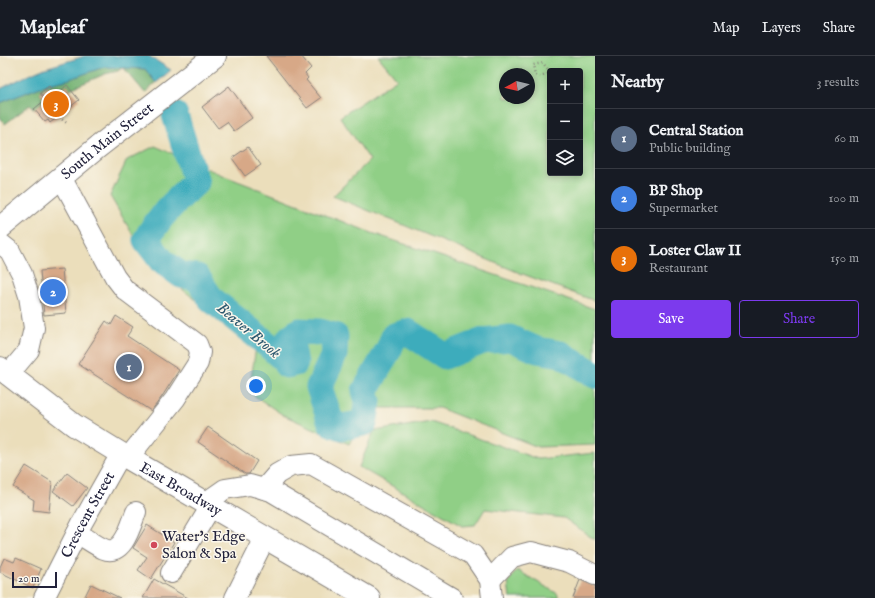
<!DOCTYPE html>
<html lang="en">
<head>
<meta charset="utf-8">
<style>
  body { margin:0; font-family:"IM FELL English",serif; background:#20242c; color:#f1f3f6 }
  .controls { position:absolute; right:12px; top:12px; display:grid; overflow:hidden; border-radius:4px; box-shadow:0 2px 6px #0003 }
  .controls button { width:36px; height:36px; display:grid; place-items:center; padding:0; border:0; border-bottom:1px solid #363941; background:#171b24; color:#f1f3f6; font:20px sans-serif }
  .compass { position:absolute; left:499px; top:12px; width:36px; height:36px; border-radius:50%; background:#171b24; box-shadow:0 2px 6px #0003; rotate:262deg }
  .scale { position:absolute; left:12px; bottom:10px; width:45px; box-sizing:border-box; padding-left:4px; border:2px solid #22223b; border-top:0; font-size:11px; line-height:14px; white-space:nowrap; color:#22223b; -webkit-text-stroke:3px #fbf7ec; paint-order:stroke }
  .you { position:absolute; left:256px; top:330px; width:14px; height:14px; margin:-10px; border:3px solid #fff; border-radius:50%; background:#1a73e8; box-shadow:0 0 0 6px #1a73e833 }
  .badge { display:grid; place-items:center; width:26px; height:26px; border-radius:50%; background:#7c3aed; color:#fff; font-size:13px; font-weight:700 }
  .pin { position:absolute; translate:-50% -50%; border:2px solid #fff; box-shadow:0 1px 4px #0006 }
  .list { margin:0; padding:0; list-style:none }
  h2 { display:flex; justify-content:space-between; align-items:center; height:52px; margin:0; padding:0 16px; font-size:17px }
  h2 small { font-size:13px; font-weight:400; color:#9ea1a6 }
  .list li { display:grid; grid-template-columns:26px 1fr auto; gap:12px; align-items:center; box-sizing:border-box; height:60px; padding:0 16px; border-top:1px solid #363941 }
  .list b { display:block; font-size:15px; white-space:nowrap }
  .list p { margin:0; font-size:13px; white-space:nowrap; color:#9ea1a6 }
  .list em { font-size:13px; font-style:normal; color:#9ea1a6 }
  .actions { display:flex; gap:8px; padding:12px 16px }
  .actions a { flex:1; padding:9px 0; border:1px solid #7c3aed; border-radius:4px; text-align:center; font-size:14px; color:#7c3aed }
  .actions .main { background:#7c3aed; color:#fff }
  .icon { flex:none; width:22px; height:22px; fill:none; stroke:currentColor; stroke-width:2; stroke-linecap:round; stroke-linejoin:round }
  .map { position:relative; flex:none; width:595px; height:542px; overflow:hidden }
  header { display:flex; align-items:center; gap:24px; box-sizing:border-box; height:56px; padding:0 20px; background:#171b24; border-bottom:1px solid #363941 }
  header strong { font-size:19px }
  nav { display:flex; gap:22px; margin-inline-start:auto; font-size:14px }
  main { display:flex }
  aside { flex:1; background:#171b24 }
  .map>svg:first-child { display:block }
  .green { fill:#90cf86; stroke:#597860; fill-rule:evenodd }
  .forest { fill:#74b273; stroke:#4b6a57 }
  .water { fill:#3eacbc; stroke:#30677c }
  .lines { fill:none; stroke-linecap:round; stroke-linejoin:round }
  .river { stroke:#3eacbc; stroke-width:27 }
  .building { fill:#d7a887 }
  .minor-casing { stroke:#86807b; stroke-width:22 }
  .major-casing { stroke:#86807b; stroke-width:24 }
  .path { stroke:#86807b; stroke-width:2.5; stroke-dasharray:1 3; stroke-linecap:butt }
  .minor { stroke:#fff; stroke-width:20 }
  .major { stroke:#fff; stroke-width:22 }
  .poi-dot { fill:#d1495b; stroke:#fbf7ec; stroke-width:1.5 }
  .labels { text-anchor:middle; dominant-baseline:central; stroke-width:3; stroke-linejoin:round; paint-order:stroke }
  .street-label { font-size:15px; fill:#22223b; stroke:#fbf7ec }
  .poi-label { font-size:15px; fill:#22223b; stroke:#fbf7ec; text-anchor:start }
  .water-label { font-size:16px; font-style:italic; fill:#2d596f; stroke:#fbf7ec }
</style>
</head>
<body>
<header>
<strong>Mapleaf</strong>
<nav><a>Map</a><a>Layers</a><a>Share</a></nav>
</header>
<main>
<div class="map">
<svg width="595" height="542" viewBox="0 0 595 542">
  <rect width="100%" height="100%" fill="#fbf7ec"/>
  <filter id="ink" filterUnits="userSpaceOnUse"><feTurbulence type="fractalNoise" baseFrequency=".025" numOctaves="2"/><feDisplacementMap in="SourceGraphic" scale="8" xChannelSelector="R" yChannelSelector="G"/><feConvolveMatrix kernelMatrix="1 2 1 2 8 2 1 2 1" color-interpolation-filters="sRGB"/></filter>
  <filter id="wash" filterUnits="userSpaceOnUse"><feTurbulence type="fractalNoise" baseFrequency=".012" numOctaves="4" result="noise"/><feDisplacementMap in="SourceGraphic" scale="16" xChannelSelector="R" yChannelSelector="G"/><feGaussianBlur stdDeviation="0.9" result="paint"/><feColorMatrix in="noise" values="0 0 0 0 0 0 0 0 0 0 0 0 0 0 0 0 0 1.4 0 .05"/><feComposite in="paint" operator="in"/></filter>
  <g filter="url(#wash)">
    <rect width="100%" height="100%" fill="#ebdebb"/>
    <path class="green" d="M378,0h217v245l-75,-28 -187,-77 37,-36 -30,-43 57,-38zM550,15h30v102h-30zM505,18h24v24h-24z
      M155,90l67,29 150,58 223,76v136l-57,2 -99,-39h-71l-19,36 -66,-29 -34,-23 7,-45 -106,-83 -40,-68 17,-36z
      M431,366l107,37 57,-6v87l-31,-22 -79,-9 -10,16 -13,1 -103,-59 15,-36z
      M517,514l41,24v4h-48l-2,-16z"/>
    <path class="forest" d="M104,11l41,2 11,14 -11,10 -22,-26 -5,4 -13,3 -35,15 -3,-4 -12,10 -7,-9 -8,7 5,7 -11,9 -4,-4 -25,19 -5,-7v-14l48,-19 19,-4z"/>
    <path class="water" d="M85,0h64l22,14 -15,13 -11,-14 -41,-2 -37,13 -19,4 -48,19v-14l24,-12 21,-9z"/>
    <g class="lines">
      <path class="river" d="M175,59l21,67c-20,19 -37,34 -50,58l16,21 19,14 16,2 14,22 56,45 19,17 1,4 8,-2 -5,-25 9,-7 21,1 15,4 -1,19 -15,32 12,36 11,4 22,-4 4,-22 -3,-10 24,-42 5,-13 14,-4 37,24 38,-15 27,-3 27,12 24,4 34,21"/>
    </g>
    <g id="blocks">
      <path class="building" d="M266,0h35l10,12 -6,6 3,4 -2,2 15,18 -14,10z
        M67,29l12,15 -29,23 -2,-3 -3,2 -11,-13 11,-9 -5,-7 9,-7 6,9z
        M229,30l23,32 -18,13 -7,-9 -9,6 -16,-21z
        M248,91l13,18 -16,11 -13,-18z
        M62,213l4,44 -22,2 -4,-44z
        M116,260l17,11 -6,9 52,34 -18,28 -10,13 -73,-47 28,-43 5,4z
        M208,371l49,34 -8,13h-4l-47,-32z
        M26,410l26,16 -3,30 -16,-2 1,-10 -21,-13z
        M67,417l20,15 -14,18 -20,-15z
        M147,469l27,17 -23,37 -13,-9 9,-13 -14,-9z
        M4,502l10,4 2,-4 25,11 -8,19 -33,-16v-5z
        M154,523l34,19h-45z
        M580,524l15,6v12h-22z
        M91,528l29,14h-36z"/>
    </g>
  </g>
  <g filter="url(#ink)">
    <use href="#blocks" fill-opacity="0" stroke="#86807b" stroke-width="1"/>
    <g class="lines">
      <defs>
        <g id="minor">
          <path d="M61,121l54,100 10,13 72,54 3,8 -2,11 -23,36 -47,59"/>
          <path d="M0,187l10,8 12,23 7,22 5,32 -5,22 -21,25"/>
          <path d="M264,433l13,-15 14,-8 20,-2 162,91 17,25 2,18"/>
          <path d="M205,447l20,-14 25,-4 21,6 181,107"/>
          <path d="M77,477c9,5 18,12 27,16 19,8 27,-24 32,-37"/>
          <path d="M171,517l40,-67"/>
          <path d="M490,524l22,-23 19,-5 38,10 26,13"/>
          <path id="s1" d="M44,542l38,-75 39,-69"/>
          <path d="M235,542l30,-60"/>
        </g>
        <g id="major">
          <path id="s2" d="M0,172l98,-81 117,-91"/>
          <path id="s3" d="M0,312l74,57 54,33 241,140"/>
        </g>
      </defs>
      <use href="#minor" class="minor-casing"/>
      <use href="#major" class="major-casing"/>
      <path class="path" d="M550,16l-7,-9 -10,2 2,10 5,1 10,-3
        M59,61l9,7"/>
      <use href="#minor" class="minor"/>
      <use href="#major" class="major"/>
    </g>
  </g>
  <circle class="poi-dot" cx="154" cy="489" r="4"/>
  <g class="labels">
    <g class="street-label">
      <text stroke="none"><textPath href="#s2" startOffset="138">South Main Street</textPath></text>
      <text stroke="none"><textPath href="#s3" startOffset="218">East Broadway</textPath></text>
      <text stroke="none"><textPath href="#s1" startOffset="94">Crescent Street</textPath></text>
    </g>
    <g class="poi-label">
      <text x="162" y="480">Water's Edge<tspan x="162" dy="17">Salon &amp; Spa</tspan></text>
    </g>
    <g class="water-label">
      <text transform="translate(248 275) rotate(40)">Beaver Brook</text>
    </g>
  </g>
</svg>
<div class="controls">
<button>+</button>
<button>−</button>
<button><svg class="icon" aria-label="layers" viewBox="0 0 24 24"><path d="M12 4l9 5-9 5-9-5zM3 14l9 5 9-5"/></svg></button>
</div>
<svg class="compass" viewBox="-18 -18 36 36"><path d="M0-13l5 13h-10z" fill="#e53935"/><path d="M0 13l5-13h-10z" fill="#9ea1a6"/></svg>
<div class="scale">20 m</div>
<div class="you"></div>
<div class="pin badge" style="left:129px;top:311px;background:#5c6f8a">1</div>
<div class="pin badge" style="left:53px;top:236px;background:#3f7fe0">2</div>
<div class="pin badge" style="left:56px;top:48px;background:#e8710a">3</div>
</div>
<aside>
<h2>Nearby<small>3 results</small></h2>
<ul class="list">
<li><span class="badge" style="background:#5c6f8a">1</span><div><b>Central Station</b><p>Public building</p></div><em>60 m</em></li>
<li><span class="badge" style="background:#3f7fe0">2</span><div><b>BP Shop</b><p>Supermarket</p></div><em>100 m</em></li>
<li><span class="badge" style="background:#e8710a">3</span><div><b>Loster Claw II</b><p>Restaurant</p></div><em>150 m</em></li>
</ul>
<div class="actions"><a class="main">Save</a><a>Share</a></div>
</aside>
</main>
</body>
</html>
